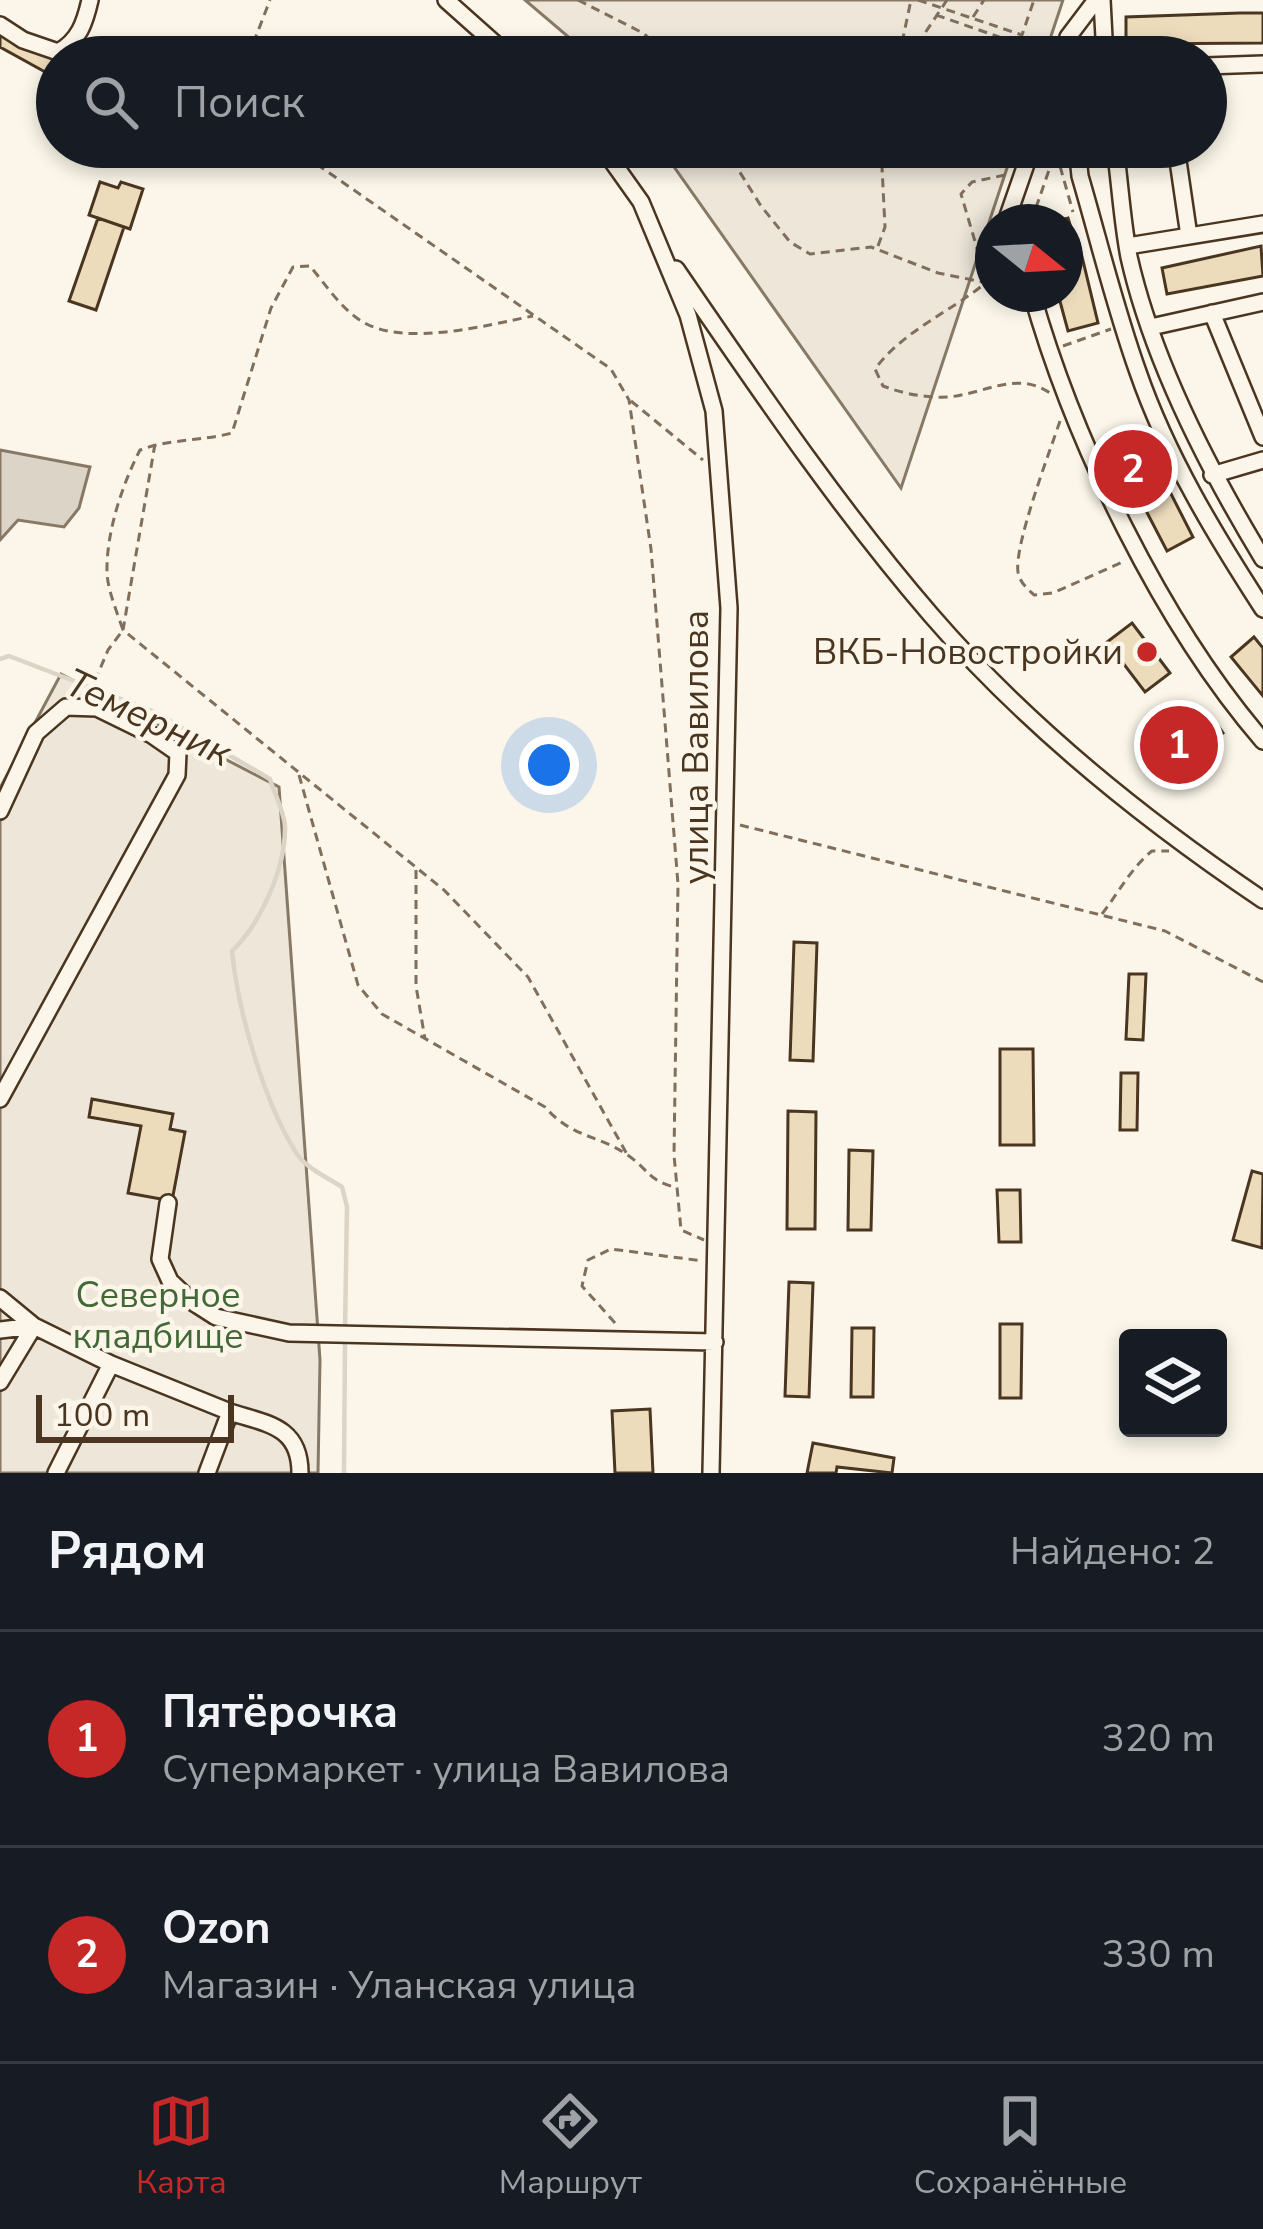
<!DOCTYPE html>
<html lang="ru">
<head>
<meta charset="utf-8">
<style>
  body { margin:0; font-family:"Nunito Sans",sans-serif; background:#20242c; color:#f1f3f6 }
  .controls { position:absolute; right:36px; bottom:36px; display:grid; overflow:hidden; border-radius:12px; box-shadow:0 6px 18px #0003 }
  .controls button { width:108px; height:108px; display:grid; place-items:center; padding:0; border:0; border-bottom:3px solid #363941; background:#171b24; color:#f1f3f6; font:60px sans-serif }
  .compass { position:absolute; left:975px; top:204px; width:108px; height:108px; border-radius:50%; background:#171b24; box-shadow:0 6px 18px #0003; rotate:108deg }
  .scale { position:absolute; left:36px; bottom:30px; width:198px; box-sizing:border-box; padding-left:12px; border:6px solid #4a3520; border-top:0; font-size:33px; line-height:42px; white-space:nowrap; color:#4a3520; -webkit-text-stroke:9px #fbf6e9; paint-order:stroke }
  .you { position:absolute; left:549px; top:765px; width:42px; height:42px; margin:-30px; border:9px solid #fff; border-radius:50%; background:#1a73e8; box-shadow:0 0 0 18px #1a73e833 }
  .badge { display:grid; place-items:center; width:78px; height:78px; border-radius:50%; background:#c62828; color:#fff; font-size:39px; font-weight:700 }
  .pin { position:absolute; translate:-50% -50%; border:6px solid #fff; box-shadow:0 3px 12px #0006 }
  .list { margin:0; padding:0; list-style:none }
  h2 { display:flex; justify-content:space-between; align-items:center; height:156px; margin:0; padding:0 48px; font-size:51px }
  h2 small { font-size:39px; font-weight:400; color:#9ea1a6 }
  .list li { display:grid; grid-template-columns:78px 1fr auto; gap:36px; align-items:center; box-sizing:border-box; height:216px; padding:0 48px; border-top:3px solid #363941 }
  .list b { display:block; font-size:45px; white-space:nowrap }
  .list p { margin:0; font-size:39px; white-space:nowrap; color:#9ea1a6 }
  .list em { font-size:39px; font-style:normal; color:#9ea1a6 }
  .icon { flex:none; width:66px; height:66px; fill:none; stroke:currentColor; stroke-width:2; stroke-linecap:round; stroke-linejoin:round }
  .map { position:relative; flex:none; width:1263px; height:1473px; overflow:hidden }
  .search { position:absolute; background:#171b24; box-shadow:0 6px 18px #0003; left:36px; right:36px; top:36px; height:132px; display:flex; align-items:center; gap:30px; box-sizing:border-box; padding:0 42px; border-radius:66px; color:#9ea1a6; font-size:45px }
  .sheet { height:588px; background:#171b24 }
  nav { display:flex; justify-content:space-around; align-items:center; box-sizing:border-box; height:168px; border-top:3px solid #363941; background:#171b24; font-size:33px; color:#9ea1a6 }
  nav a { display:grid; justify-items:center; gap:6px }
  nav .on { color:#c62828 }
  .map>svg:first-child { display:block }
  .green { fill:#ede6d9; stroke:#887966; stroke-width:3 }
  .water { fill:#dcd4c6; stroke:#887966; stroke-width:3 }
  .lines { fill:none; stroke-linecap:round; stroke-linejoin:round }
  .stream { stroke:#dcd4c6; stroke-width:4.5 }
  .building { fill:#ecdcbc; stroke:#4a3520; stroke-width:3 }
  .minor-casing { stroke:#4a3520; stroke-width:20 }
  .path { stroke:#7f6f5c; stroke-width:3; stroke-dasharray:9 6; stroke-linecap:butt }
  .minor { stroke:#fbf6e9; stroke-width:15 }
  .poi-dot { fill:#c62828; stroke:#fbf6e9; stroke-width:4.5 }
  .labels { text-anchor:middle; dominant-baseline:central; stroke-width:9; stroke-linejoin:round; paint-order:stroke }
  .poi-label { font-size:36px; fill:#4a3520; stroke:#fbf6e9; text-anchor:end }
  .street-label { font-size:36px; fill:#4a3520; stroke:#fbf6e9 }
  .park-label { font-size:36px; fill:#436837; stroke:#fbf6e9 }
  .water-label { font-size:39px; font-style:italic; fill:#4a3520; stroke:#fbf6e9 }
</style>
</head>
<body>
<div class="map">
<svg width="1263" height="1473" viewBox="0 0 1263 1473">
  <rect width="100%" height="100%" fill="#fbf6e9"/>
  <path class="green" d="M525,0h538l-19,57h-452z
    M660,147h354l-113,341z
    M61,674l218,113 41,573 -2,113h-318v-685z"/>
  <path class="water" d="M0,450l90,17 -11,41 -15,19 -46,-7 -18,20z"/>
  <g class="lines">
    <path class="stream" d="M0,659l9,-3 146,56 115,67c4,14 14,32 15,47 1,41 -24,97 -53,125 6,60 32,152 65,203 9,14 31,24 45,33l5,20 -2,122
      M344,1473l1,-132"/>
  </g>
  <path class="building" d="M1240,13h23v30l-137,1v-27z
    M0,29l54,30 -7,14 -47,-26z
    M100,182l18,6 3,-6 22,7 -13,40 -41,-14z
    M98,218l26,9 -28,83 -27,-9z
    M1068,218l7,23 3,-1 20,83 -30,8 -10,-37h7v-72h-12z
    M1261,246l2,30 -96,18 -5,-26z
    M1143,439l50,98 -26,14 -51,-98z
    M1132,623l38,50 -25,19 -38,-50z
    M1254,637l9,11v48l-32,-39z
    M1184,715l29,4 10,14 -54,42 -31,-40 22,-17 3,3 7,-5 5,6z
    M794,942l23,1 -4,118 -23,-1z
    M1129,974h17l-3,66 -17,-1z
    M1000,1049h33l1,96h-34z
    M1121,1073h17l-1,57h-17z
    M92,1099l81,15 -3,15 15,3 -13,69 -44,-8 13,-67 -52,-9z
    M788,1111l28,1 -1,117h-28z
    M849,1150l24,1 -2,79h-23z
    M1252,1171l11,3 -1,74 -29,-8z
    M997,1190h23l1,52h-22z
    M789,1282l24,1 -4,114 -24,-1z
    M1000,1324h22l-1,74h-21z
    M852,1328h22l-1,69h-22z
    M650,1409l3,64h-38l-3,-62z
    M813,1443l81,15 -2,15 -55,-6 -1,6h-29z"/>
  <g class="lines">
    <defs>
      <path id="minor" d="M446,0l64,57
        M1102,0l3,57
        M0,25l23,15 35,12c21,-11 27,-30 32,-52
        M1062,57l6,-20 28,-37
        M1206,66l57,-2
        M602,147l39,55 47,113 26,96 15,197 -18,865
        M1077,147l3,29c19,65 35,132 58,196 29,84 77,163 125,237
        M1115,147c5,36 7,74 14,110 23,102 80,213 134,302
        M1176,147l13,89
        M1010,222l-2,-6 24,-69
        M1128,246l135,-22
        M676,269c81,118 161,237 255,346 94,109 213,205 332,285
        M1032,294c42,148 130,330 231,447
        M1212,313l51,124
        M1151,327l112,-25
        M1212,475l51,-15
        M0,811l36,-78 30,-26 31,1 55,27 26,18 -1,22 -177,324
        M168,1203l-8,56 10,22 21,20 25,16 73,16 426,9
        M0,1298l34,28
        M0,1330l34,-4
        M111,1364l119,48 -23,61
        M0,1382l34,-56 77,38 -55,109
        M230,1412c37,12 70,14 70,61"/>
    </defs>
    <use href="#minor" class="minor-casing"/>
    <path class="path" d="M578,0l65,33 29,24
      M918,0l104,35 12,-35
      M936,15l72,25 35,6 11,-9
      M973,17l11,-17
      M248,57l22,-57
      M899,57l12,-57
      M909,57l38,-57
      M1085,57l6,-15
      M57,99l-6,23 6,2
      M292,147l319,222 18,31 22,149 27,335 -4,271 7,75 23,10
      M724,147l37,59 29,36 20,12 61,-7 67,26 55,11
      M1056,152l17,60
      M1005,175l-33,7 -11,12 26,88c-37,30 -84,49 -112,87l8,17c21,8 43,12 65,11 36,-3 69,-27 102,-4
      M1031,222l26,-75
      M878,246l7,-19 -4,-80
      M1063,346l48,-17
      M631,401l72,59
      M1060,421c-10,30 -46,124 -42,151 2,11 9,16 16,23l19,-2 72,-32
      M155,444l-32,186 321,260 84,87 100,179
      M1102,451l45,-24
      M89,695l19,-45 15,-20c-6,-18 -15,-39 -16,-57 -1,-40 15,-88 33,-123 29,-11 62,-9 92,-17l39,-125 22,-41 17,-1c15,18 33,45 53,56 42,25 125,3 170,-6
      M299,775l59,210 24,29 163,93c28,32 53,27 84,49 22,16 17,23 48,32
      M740,825l425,106 98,51
      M416,870v116l9,53
      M1102,914c17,-22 29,-46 50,-63h17
      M615,1323l-33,-37 6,-26 23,-11 92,12"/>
    <use href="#minor" class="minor"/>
  </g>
  <circle class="poi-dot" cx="1147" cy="652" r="12"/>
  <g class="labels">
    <g class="poi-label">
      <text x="1123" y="652">ВКБ-Новостройки</text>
    </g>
    <g class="street-label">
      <text transform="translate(696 747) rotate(-90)">улица Вавилова</text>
    </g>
    <g class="park-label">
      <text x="158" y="1295">Северное<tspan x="158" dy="41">кладбище</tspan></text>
    </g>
    <g class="water-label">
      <text transform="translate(148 718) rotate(25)">Темерник</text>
    </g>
  </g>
</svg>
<div class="controls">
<button><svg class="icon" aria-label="layers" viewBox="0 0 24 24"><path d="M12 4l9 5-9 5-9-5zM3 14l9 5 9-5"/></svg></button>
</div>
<svg class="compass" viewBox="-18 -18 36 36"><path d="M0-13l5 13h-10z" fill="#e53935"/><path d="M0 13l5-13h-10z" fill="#9ea1a6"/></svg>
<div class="scale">100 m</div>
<div class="you"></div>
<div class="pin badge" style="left:1179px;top:745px">1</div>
<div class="pin badge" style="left:1133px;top:469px">2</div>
<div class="search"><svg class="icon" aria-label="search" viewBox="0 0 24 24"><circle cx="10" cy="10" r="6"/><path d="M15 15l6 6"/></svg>Поиск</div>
</div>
<section class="sheet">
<h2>Рядом<small>Найдено: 2</small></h2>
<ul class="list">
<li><span class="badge">1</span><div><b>Пятёрочка</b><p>Супермаркет · улица Вавилова</p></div><em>320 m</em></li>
<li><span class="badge">2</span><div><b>Ozon</b><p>Магазин · Уланская улица</p></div><em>330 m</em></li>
</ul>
</section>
<nav>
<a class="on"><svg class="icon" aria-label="map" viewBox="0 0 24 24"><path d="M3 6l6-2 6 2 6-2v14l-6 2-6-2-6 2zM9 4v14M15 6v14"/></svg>Карта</a>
<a><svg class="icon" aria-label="directions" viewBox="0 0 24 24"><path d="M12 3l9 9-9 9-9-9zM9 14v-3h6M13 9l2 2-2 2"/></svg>Маршрут</a>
<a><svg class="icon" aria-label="saved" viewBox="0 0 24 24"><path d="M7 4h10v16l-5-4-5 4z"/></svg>Сохранённые</a>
</nav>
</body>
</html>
